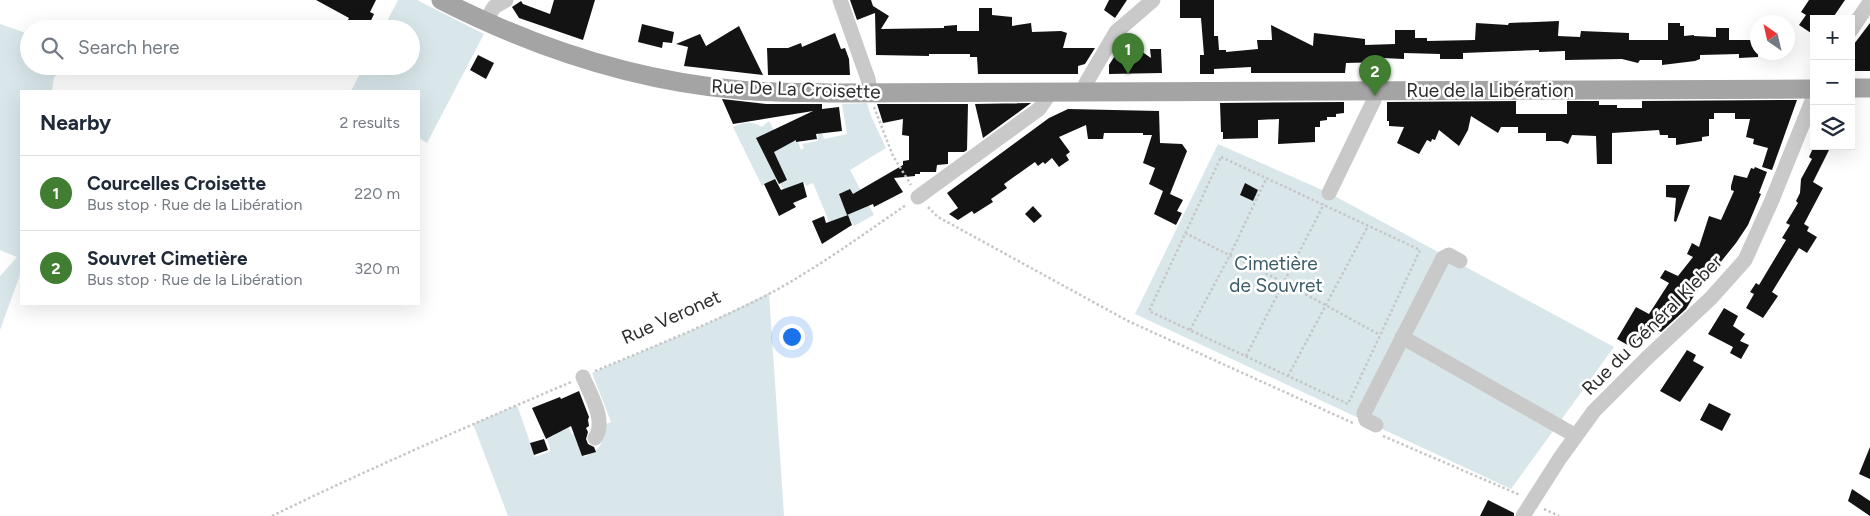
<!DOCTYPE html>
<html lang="en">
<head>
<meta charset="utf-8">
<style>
  body { margin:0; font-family:Figtree,sans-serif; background:#f2f2f3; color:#1f2937 }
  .controls { position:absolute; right:15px; top:15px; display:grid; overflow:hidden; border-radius:0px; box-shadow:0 5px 20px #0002 }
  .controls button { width:45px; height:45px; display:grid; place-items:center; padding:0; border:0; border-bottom:1px solid #e0e1e3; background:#fff; color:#1f2937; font:25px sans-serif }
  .compass { position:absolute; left:1750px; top:15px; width:45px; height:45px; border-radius:50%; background:#fff; box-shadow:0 5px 20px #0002; rotate:326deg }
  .you { position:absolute; left:791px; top:336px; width:18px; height:18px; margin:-12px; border:4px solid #fff; border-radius:50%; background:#1a73e8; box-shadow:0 0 0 8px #1a73e833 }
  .badge { display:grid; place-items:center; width:32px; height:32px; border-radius:50%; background:#417e32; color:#fff; font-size:16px; font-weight:700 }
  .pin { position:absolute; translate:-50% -41px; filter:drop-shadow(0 1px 2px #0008) }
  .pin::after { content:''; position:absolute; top:26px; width:18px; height:15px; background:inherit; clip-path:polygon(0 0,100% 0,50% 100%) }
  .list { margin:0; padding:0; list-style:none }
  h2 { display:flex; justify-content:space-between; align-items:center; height:65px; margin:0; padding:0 20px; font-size:21px }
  h2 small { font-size:16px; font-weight:400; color:#747a83 }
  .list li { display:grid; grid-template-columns:32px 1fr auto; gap:15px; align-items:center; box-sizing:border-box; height:75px; padding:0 20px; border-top:1px solid #e0e1e3 }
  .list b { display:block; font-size:19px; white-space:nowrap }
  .list p { margin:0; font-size:16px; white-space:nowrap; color:#747a83 }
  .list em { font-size:16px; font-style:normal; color:#747a83 }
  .icon { flex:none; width:28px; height:28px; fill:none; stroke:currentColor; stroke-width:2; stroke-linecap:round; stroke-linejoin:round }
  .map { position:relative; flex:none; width:1870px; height:516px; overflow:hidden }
  .search { position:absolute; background:#fff; box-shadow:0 5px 20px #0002; left:20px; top:20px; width:400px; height:55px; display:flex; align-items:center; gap:12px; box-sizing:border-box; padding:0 18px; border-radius:28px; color:#747a83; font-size:19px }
  .panel { position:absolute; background:#fff; box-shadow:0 5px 20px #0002; left:20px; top:90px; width:400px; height:215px; border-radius:0px }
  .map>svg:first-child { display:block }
  .green { fill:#d9e7eb }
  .building { fill:#131313 }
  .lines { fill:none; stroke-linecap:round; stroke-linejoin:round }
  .path { stroke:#c6c6c6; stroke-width:2.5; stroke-dasharray:2.5 2.5; stroke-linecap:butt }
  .minor { stroke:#c9c9c9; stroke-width:15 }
  .major { stroke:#a4a4a4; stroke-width:19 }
  .labels { text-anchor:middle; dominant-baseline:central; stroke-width:5; stroke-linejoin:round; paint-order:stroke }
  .street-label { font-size:19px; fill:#2c2c2c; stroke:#fff }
  .park-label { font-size:19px; fill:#3a5c68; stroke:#fff }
</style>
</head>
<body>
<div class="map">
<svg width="1870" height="516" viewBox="0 0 1870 516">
  <rect width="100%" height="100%" fill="#fff"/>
  <path class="green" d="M398,0h19l67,34 -57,109 -8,-5v-47h-68l13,-25h47v-37h-28z
    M0,24l29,10v32h41l-16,11 -2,14h-31v181l-21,58v-54l17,-19 -17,-7z
    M867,103l4,13 15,32 -36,22 24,45 -20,11 -6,-10 -18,8 -17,-41 -7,3 -1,-3 -7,3 -10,12 -10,-19 -16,7 -29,-59c11,-5 19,-6 29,0l7,-6 6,11 20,1 6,17 3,-2 -2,-4 16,-3v-7l4,-1 2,6 23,-5 -5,-30z
    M1218,144l111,49 285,154 -103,142 -376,-175z
    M769,293l15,223h-276l-35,-92 44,-19 18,52 16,-6 -4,-12 8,-4 -1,-3 14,-6 4,9 6,-3 -1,7 7,18c18,-8 19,-13 20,-32l7,-3 -19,-49 110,-47z"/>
  <path class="building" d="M316,0h60l-6,12 4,2 -7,15 -19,-9 1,-2z
    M554,0h41l-12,40 -64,-22 -7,-11 9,-6 2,3 27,10z
    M850,0h21l2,6 16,10 -8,13 63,-1v-2l13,-1v6h22v-23h13v7l20,2v9l19,-3 1,9 29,-1 6,2 -4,15h32l-10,16 -7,2v8h-100l-1,-17h-7v-3h-41v2l-53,-1 -1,-42 -18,7z
    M1109,0h18l-12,18 -11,-8z
    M1180,0h34v36h4l1,14h7v2l32,-3 -1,-9h15l-1,-15 42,21 1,-13 51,6v6l30,-1v-14h20v8h12v3l48,-1 1,-17 32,2 1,-2 50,-2 -1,15 22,1 1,-6 48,2v7h39v-17h12v3h4v10l10,-1v1l22,1v-9h13v12h29v17l-19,1v-4l-39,1v4l-5,2 -33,4v-5h-22l-2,3 -16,-4 -57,1v-9l-26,1v-2l-76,3v6h-23v-5l-36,-1v6l-22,-1v4l-36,1 -1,10h-94v-6l-37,2v5h-14v-19h4l-3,-37h-21z
    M1809,0h36l-13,19h-18v16l-15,-10 7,-10 -5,-3z
    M1870,23v48h-19v-23z
    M642,24l32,8 -2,11 -9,-1 -1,6 -24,-6z
    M739,26l24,49 -79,-9 4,-19 -12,-3 24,-10 6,12z
    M835,33l6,16 4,-1 4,11 1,16h-82l-1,-27h21l13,-5 1,4z
    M1125,40l26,18 -1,-9h11l1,24 -53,1v-9z
    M478,55l16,8 -8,16 -16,-9z
    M722,99l44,5h56v5l17,-2 3,24 -26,3 1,5 -21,3v-2l-22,12 13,28 -8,4 -23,-46 57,-27 -80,13z
    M1797,100l-25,70 -10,-3 6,-19 -15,-4 1,-5 -8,-2 4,-18h-15v-6h-21v6h-5v17l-7,1v4l-26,4v-7h-8v-3h-8l-1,-5 -47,3v31h-15l-1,-28 -24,-1 -4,9 -7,-3h-15v-8h-28v-6h-17l-3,6 -27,-17 -3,14 -9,16 -20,-16 -4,10 -3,-1 -1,3 -4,-2 -8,14 -22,-11 7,-16 -15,-1v-5h-2v-19l129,-1v13h51v-13h32v4h18v3h25v-7z
    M1344,102v11l-8,1v3h-9v3l-7,1v6h-5v15l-37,2 1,-25 -21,1v18l-35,1v-7h-2l-1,-29z
    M1031,103l-48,35 -8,-34z
    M877,104h91l-1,46 -3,2h-16v12l-11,1 -1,7h-16v2h-5v2l-21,2 9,14 -29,15 -1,-3 -26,11 -8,-21 11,-5 3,5 50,-29v-4l6,-1v-24l-7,-1 1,-16 -20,4z
    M1068,109l91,2 1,32 22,1 5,7 -17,43 13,6 -6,11 5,2 -6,12 -22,-11 9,-23 -14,-7 6,-16 -12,-5 9,-28h-9v-2h-39l-1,6h-15l-2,-14 -27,12 11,15 -4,3 3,5 -10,7 -7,-9 -7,6 -2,-2 -5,4 -3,-4 -31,22 3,4 -16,11 2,3 -19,12 -2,-3 -14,9 -9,-6 9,-6 -11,-15 102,-75z
    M1814,146h17l-18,36 10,6 -19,36 5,3 -2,4 10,6 -10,16 -8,-5 -27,44 6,4 -15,22 -17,-10 8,-14 -4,-2 6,-9 3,2 27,-45 -4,-2 8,-13 -4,-2 12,-20 -2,-2 4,-8 1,-14 11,-20 -3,-2z
    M1755,167l12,5 -8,21 2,1 -13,31 -12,18 -41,51 -9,15 -25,23 -13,-7 -15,23 -16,-9 19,-32 13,7 20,-31 -9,-5 5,-8 13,6 15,-19 -6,-3 5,-11 7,4 10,-31 12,4 13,-29 -3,-1v-4l3,-11 13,3 4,-10 3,1z
    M775,179l6,11 22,-8 4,15 -14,6 3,4 -17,9 -15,-32z
    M1245,183l13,7 -5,11 -13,-6z
    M1666,185h24l-14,37 -2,-1 2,-23 -10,-1z
    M1033,206l9,10 -8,7 -9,-9z
    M848,215l4,10 -30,19 -10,-23 12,-5 2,7z
    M1724,308l14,8 -5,10 12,8 -5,7 9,4 -8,14 -11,-6 3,-6 -25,-13z
    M1687,350l9,5 -3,6 11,6 -24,35 -20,-11z
    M579,391l10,26 -1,3 1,6 -3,2 2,4 -2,7 2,5 6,3 2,5 -14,4 -11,-30 -25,13 -14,-31 28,-11 1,2z
    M1709,403l22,11 -9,17 -22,-11z
    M544,439l4,11 -14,5 -4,-12z
    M1870,447v32l-11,-5z
    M1852,489l18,12v15l-22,-15z
    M1488,500l26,13v3h-34z"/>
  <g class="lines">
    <path class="path" d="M874,107l19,49 18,29
      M1221,157l199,93 -72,154 -199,-93z
      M928,207l10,10 190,104 225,102
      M1185,233l98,49 97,53
      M1190,330l40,-75 36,-76
      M1246,356l78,-152
      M595,371c58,-24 117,-48 174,-77 48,-26 92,-58 137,-89
      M1288,376l80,-150
      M1383,436l137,59
      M1544,509l15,7
      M272,516c98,-48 199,-91 299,-134"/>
    <path class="minor" d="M840,0l28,79 3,14
      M485,22l9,-15 12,-7
      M1851,30l19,-28
      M1086,92v-9l30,-51 37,-32
      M1329,193l45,-93 1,-10
      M918,197l121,-88 7,-10v-7
      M1402,337l174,99
      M583,377c7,17 24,44 12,61
      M1376,425l-10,-5 -2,-7 79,-155 6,-3 11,6
      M1523,516l37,-58 34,-47 53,-53 64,-60 34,-38 27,-60 42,-104"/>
    <path class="major" d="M441,0c94,48 194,81 299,90 32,3 63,2 95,3l979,-4
      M1851,88h19"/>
  </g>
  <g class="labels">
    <g class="street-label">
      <text transform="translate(796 89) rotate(2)">Rue De La Croisette</text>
      <text x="1490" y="90">Rue de la Libération</text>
      <text transform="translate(671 317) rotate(-24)">Rue Veronet</text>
      <text transform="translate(1652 325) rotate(-45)">Rue du Général Kleber</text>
    </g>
    <g class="park-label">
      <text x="1276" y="263">Cimetière<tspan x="1276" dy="22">de Souvret</tspan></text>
    </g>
  </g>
</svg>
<div class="controls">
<button>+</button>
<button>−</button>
<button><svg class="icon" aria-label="layers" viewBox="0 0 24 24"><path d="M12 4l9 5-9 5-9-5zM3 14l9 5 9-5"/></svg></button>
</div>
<svg class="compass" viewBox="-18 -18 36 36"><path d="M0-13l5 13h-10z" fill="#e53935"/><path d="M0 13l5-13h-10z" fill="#747a83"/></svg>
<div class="you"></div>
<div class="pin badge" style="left:1128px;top:74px">1</div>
<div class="pin badge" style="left:1375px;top:96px">2</div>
<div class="search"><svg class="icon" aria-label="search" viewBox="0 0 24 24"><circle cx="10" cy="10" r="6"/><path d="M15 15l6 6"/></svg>Search here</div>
<section class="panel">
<h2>Nearby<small>2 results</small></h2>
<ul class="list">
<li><span class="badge">1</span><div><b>Courcelles Croisette</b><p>Bus stop · Rue de la Libération</p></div><em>220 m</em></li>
<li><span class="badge">2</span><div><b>Souvret Cimetière</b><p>Bus stop · Rue de la Libération</p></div><em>320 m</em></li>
</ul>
</section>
</div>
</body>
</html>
